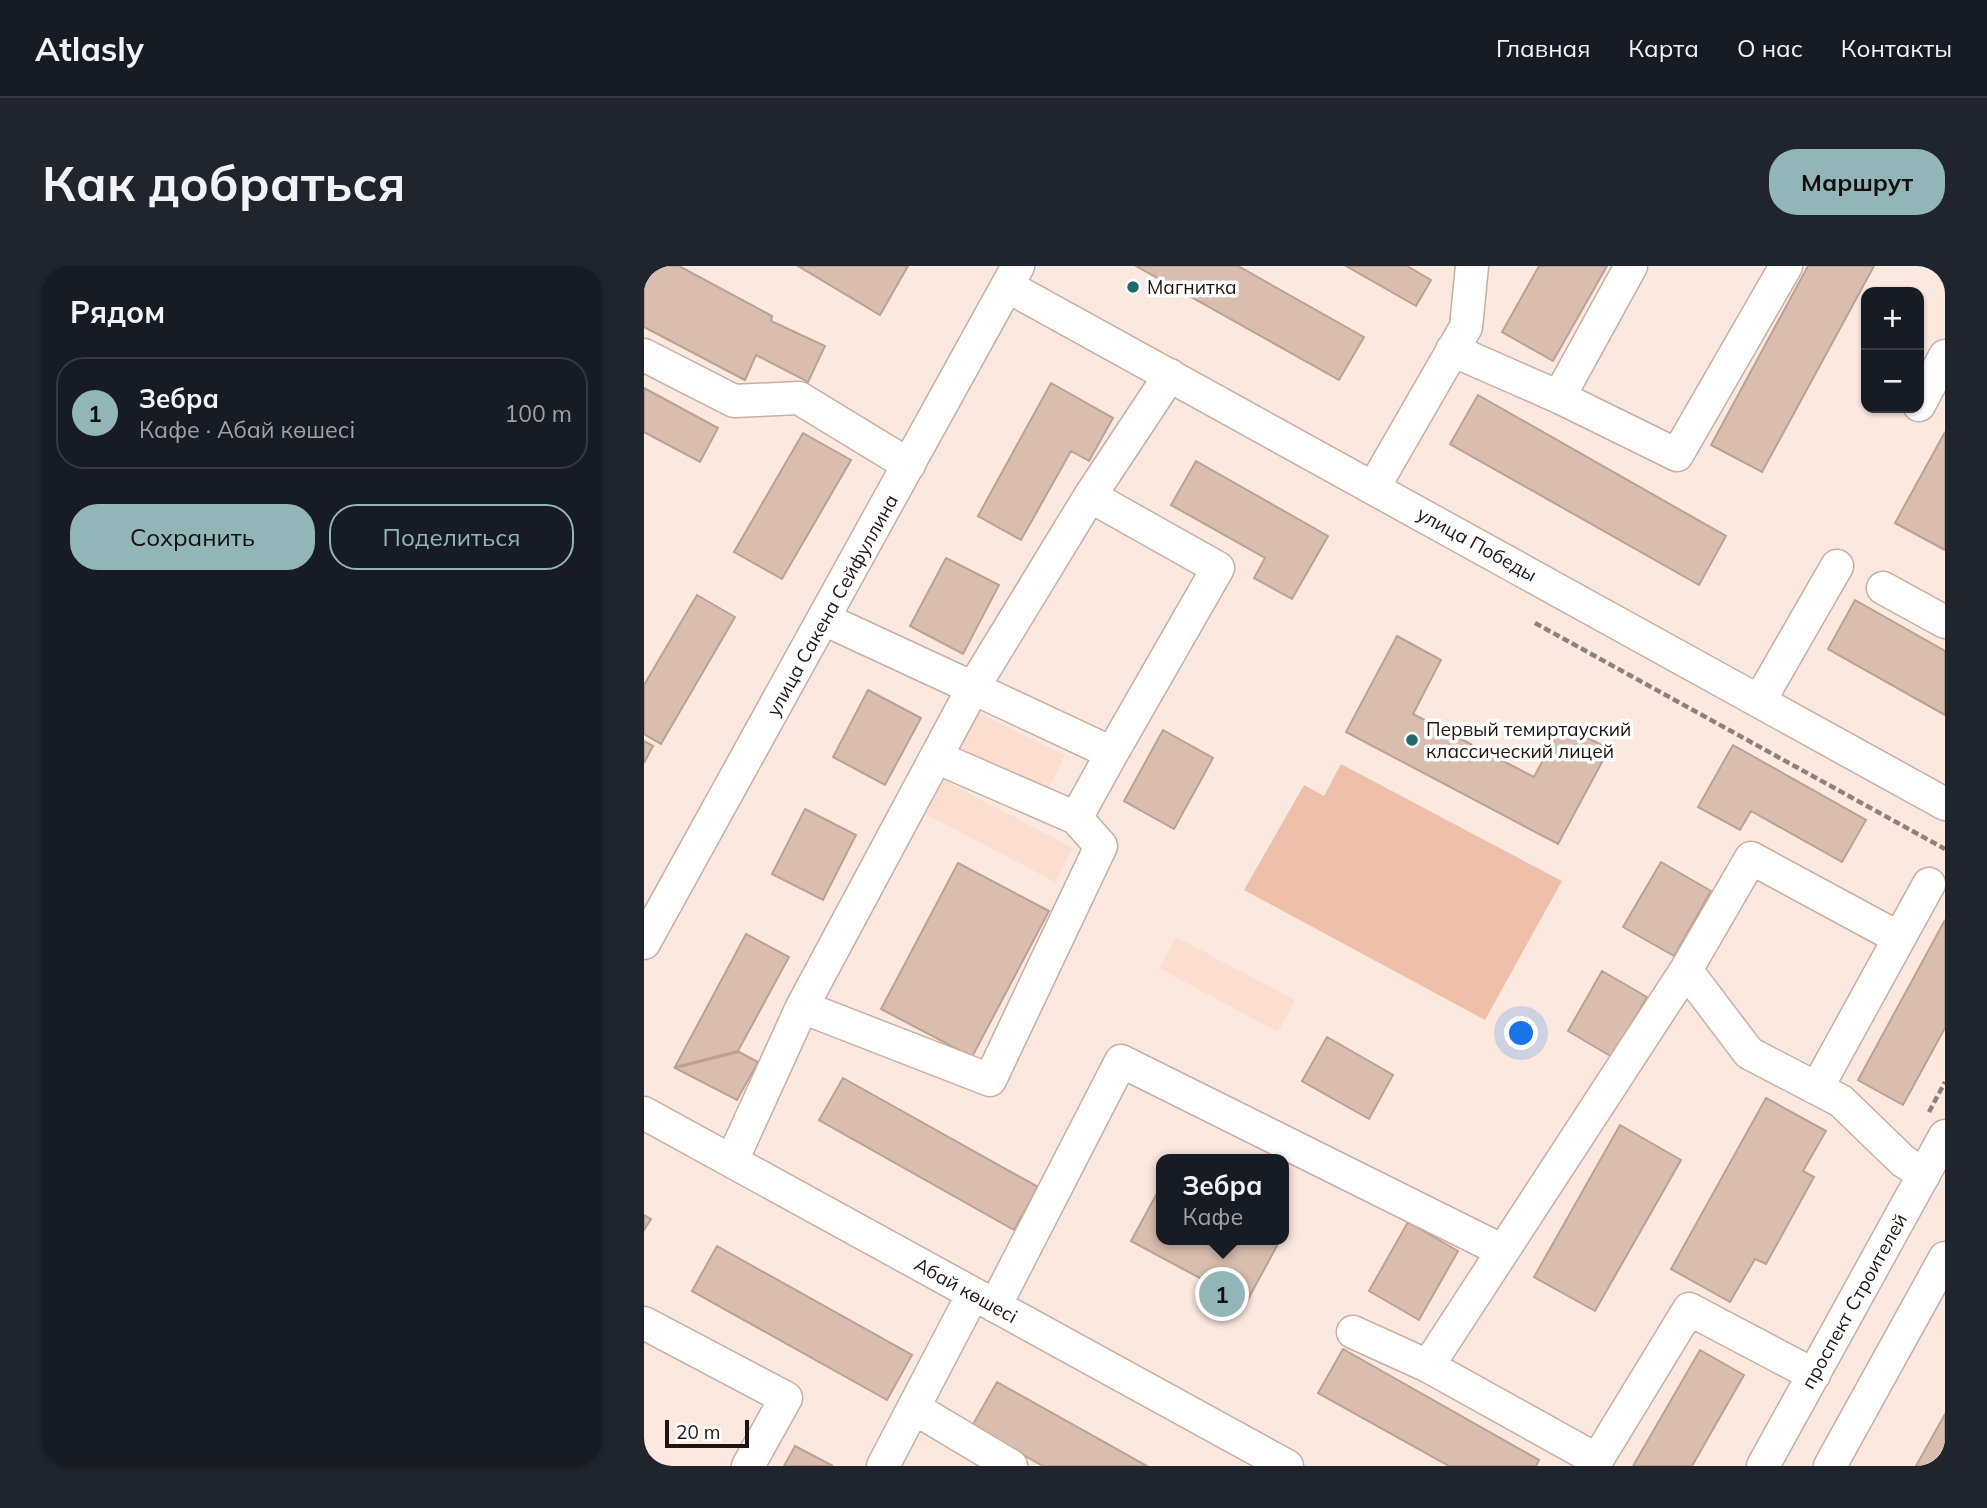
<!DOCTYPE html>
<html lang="ru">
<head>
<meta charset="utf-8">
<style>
  body { margin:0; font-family:Mulish,sans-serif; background:#20242c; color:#f1f3f6 }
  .controls { position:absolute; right:21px; top:21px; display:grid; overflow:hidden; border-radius:14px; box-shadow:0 2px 5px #0004 }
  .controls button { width:63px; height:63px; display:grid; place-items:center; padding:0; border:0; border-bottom:2px solid #363941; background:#171b24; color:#f1f3f6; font:35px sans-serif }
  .scale { position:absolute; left:21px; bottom:18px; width:84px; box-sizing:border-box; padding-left:7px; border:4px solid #1e1410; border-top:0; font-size:19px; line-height:24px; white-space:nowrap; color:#1e1410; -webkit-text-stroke:5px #fff; paint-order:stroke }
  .you { position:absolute; left:878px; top:768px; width:24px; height:24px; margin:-18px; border:5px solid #fff; border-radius:50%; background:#1a73e8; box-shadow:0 0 0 10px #1a73e833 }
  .badge { display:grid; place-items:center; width:46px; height:46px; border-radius:50%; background:#92b5b8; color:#111; font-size:23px; font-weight:700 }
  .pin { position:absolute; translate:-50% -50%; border:4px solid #fff; box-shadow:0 2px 7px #0006 }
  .popup { position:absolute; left:512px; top:888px; width:133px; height:91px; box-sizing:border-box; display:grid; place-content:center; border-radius:14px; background:#171b24; filter:drop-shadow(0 2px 5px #0005); font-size:23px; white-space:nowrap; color:#9ea1a6 }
  .popup b { font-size:26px; color:#f1f3f6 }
  .popup::after { content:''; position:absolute; left:50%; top:100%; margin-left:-14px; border:14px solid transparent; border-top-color:#171b24 }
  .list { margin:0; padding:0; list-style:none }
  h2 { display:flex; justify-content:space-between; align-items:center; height:91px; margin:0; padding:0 28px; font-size:30px }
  h2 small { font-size:23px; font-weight:400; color:#9ea1a6 }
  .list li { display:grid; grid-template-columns:46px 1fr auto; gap:21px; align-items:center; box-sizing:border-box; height:112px; margin:0 14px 14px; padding:0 14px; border:2px solid #363941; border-radius:28px }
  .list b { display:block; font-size:26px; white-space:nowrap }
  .list p { margin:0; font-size:23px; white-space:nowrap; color:#9ea1a6 }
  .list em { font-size:23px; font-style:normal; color:#9ea1a6 }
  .actions { display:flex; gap:14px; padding:21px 28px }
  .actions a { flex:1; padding:16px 0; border:2px solid #92b5b8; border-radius:28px; text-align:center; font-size:24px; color:#92b5b8 }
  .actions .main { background:#92b5b8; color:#111 }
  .map { position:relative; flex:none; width:1301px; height:1200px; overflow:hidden; border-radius:28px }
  header { display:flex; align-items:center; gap:42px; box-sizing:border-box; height:98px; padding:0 35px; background:#171b24; border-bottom:2px solid #363941 }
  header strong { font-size:33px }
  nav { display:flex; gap:38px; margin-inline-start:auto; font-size:24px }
  .intro { display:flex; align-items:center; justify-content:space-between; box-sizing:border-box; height:168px; padding:0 42px }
  h1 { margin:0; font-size:49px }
  .button { padding:18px 32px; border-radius:28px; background:#92b5b8; color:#111; font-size:24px; font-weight:700 }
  main { display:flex; gap:42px; padding:0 42px }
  aside { flex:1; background:#171b24; border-radius:28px; box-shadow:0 2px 5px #0004 }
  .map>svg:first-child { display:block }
  .built { fill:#fbdecf }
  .green { fill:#eec0a9 }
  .building { fill:#d9bdaf; stroke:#bca193; stroke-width:2 }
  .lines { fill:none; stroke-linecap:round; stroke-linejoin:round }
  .minor-casing { stroke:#caaea1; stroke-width:35 }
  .path { stroke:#8f817a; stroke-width:4.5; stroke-dasharray:7 3.5; stroke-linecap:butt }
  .minor { stroke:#fff; stroke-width:32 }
  .poi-dot { fill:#1e6a6c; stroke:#fff; stroke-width:2.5 }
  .labels { text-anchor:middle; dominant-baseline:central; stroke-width:7; stroke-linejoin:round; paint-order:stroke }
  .poi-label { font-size:19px; fill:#1e1410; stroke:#fff; text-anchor:start }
  .street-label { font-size:19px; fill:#1e1410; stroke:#fff }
</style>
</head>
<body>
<header>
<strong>Atlasly</strong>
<nav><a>Главная</a><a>Карта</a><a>О нас</a><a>Контакты</a></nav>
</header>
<div class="intro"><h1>Как добраться</h1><a class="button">Маршрут</a></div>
<main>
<aside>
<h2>Рядом<small></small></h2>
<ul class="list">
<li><span class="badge">1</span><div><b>Зебра</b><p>Кафе · Абай көшесі</p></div><em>100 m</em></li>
</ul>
<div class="actions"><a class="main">Сохранить</a><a>Поделиться</a></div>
</aside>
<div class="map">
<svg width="1301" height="1200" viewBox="0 0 1301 1200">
  <rect width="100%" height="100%" fill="#fbe9e0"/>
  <path class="built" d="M325,442l96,47 -18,38 -96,-47z
    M290,509l139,73 -18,34 -139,-73z
    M532,671l119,63 -17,32 -119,-64z"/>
  <path class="green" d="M697,498l221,117 -77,139 -241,-130 60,-105 20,11z"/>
  <path class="building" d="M0,0h35l93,50 -1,5 54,25 -17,36 -52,-27 -11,25 -101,-53z
    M154,0h110l-28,49z
    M492,0h102l126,71 -25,43z
    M702,0h61l24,14 -15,26z
    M895,0h68l-54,95 -51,-29z
    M1164,0h66l-112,206 -51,-27z
    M407,117l62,35 -24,43 -18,-10 -50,89 -43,-24z
    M0,122l74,40 -18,34 -56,-30z
    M834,129l248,141 -27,49 -249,-141z
    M1301,166v118l-50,-27z
    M159,167l48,27 -69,119 -48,-27z
    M552,195l132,75 -36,63 -38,-21 11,-20 -94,-53z
    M302,292l53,27 -36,69 -53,-28z
    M53,329l38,22 -74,127 -17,-10v-49z
    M1211,334l90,51v64l-117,-66z
    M753,370l44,24 -28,54 121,63 28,-53 47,25 -51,95 -212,-112z
    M224,424l53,28 -36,67 -52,-28z
    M519,464l50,28 -39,71 -50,-28z
    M0,475l9,5 -9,17z
    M1089,479l133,75 -24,42 -91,-51 -11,19 -42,-23z
    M161,543l51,26 -33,65 -51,-26z
    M1017,596l50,29 -37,65 -51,-29z
    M314,597l91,48 -77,146 -91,-48z
    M1301,654v108l-42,77 -45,-25z
    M102,668l43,23 -51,94 -63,16z
    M958,705l45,26 -35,60 -44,-26z
    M683,771l66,38 -24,44 -67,-38z
    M95,786l19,10 -21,38 -62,-32z
    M199,812l195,109 -24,43 -195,-110z
    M1122,832l60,33 -23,40 11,6 -48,87 -11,-5 -25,43 -59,-33z
    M976,859l61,35 -86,151 -61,-34z
    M517,920v54h119l-34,63 -115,-62z
    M0,949l7,4 -7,11z
    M764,956l50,29 -39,69 -50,-29z
    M73,980l195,109 -25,45 -195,-109z
    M699,1083l196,111 -3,6h-87l-131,-73z
    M1056,1084l44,25 -52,91h-59z
    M353,1116l150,84h-104l-71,-40z
    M1301,1148v52h-29z
    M151,1180l38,20h-49z"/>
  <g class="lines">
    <defs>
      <path id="minor" d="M987,0l-72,131 118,58 109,-189
        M363,20l938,518
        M808,84l107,47
        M0,89l90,46 65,-3 110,67
        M1275,139l26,-49
        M730,221l92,-160 6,-61
        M446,230l128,72 -106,185 -139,-65 -171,319 188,73 111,-234 -25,-28 36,-65
        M1239,322l62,34
        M180,353l149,69 117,-192 80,-121
        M1116,434l77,-134
        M292,491l140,61
        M0,677l374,-677
        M1042,704l63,83 92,48 62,60 21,14
        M1173,822l112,-204
        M0,847l643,353
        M85,893l6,-5 67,-147
        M351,1040l126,-245 382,190
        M0,1057l142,75 -38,68
        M709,1066l75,34 169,94 92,-151 125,66
        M784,1100l258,-396 65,-112 148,80
        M270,1142l97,58
        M239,1200l90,-172
        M1119,1200l182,-330
        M1186,1200l115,-208"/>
    </defs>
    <use href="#minor" class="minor-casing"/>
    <path class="path" d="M891,357l410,226
      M1285,846l16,-30"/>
    <use href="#minor" class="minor"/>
  </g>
  <g class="poi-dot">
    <circle cx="489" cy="21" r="7"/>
    <circle cx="768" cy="474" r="7"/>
  </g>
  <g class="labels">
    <g class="poi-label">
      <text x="503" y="21">Магнитка</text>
      <text x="782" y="463">Первый темиртауский<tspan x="782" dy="22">классический лицей</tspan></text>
    </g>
    <g class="street-label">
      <text transform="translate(833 278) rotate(29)">улица Победы</text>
      <text transform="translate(188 339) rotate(-61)">улица Сакена Сейфуллина</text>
      <text transform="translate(322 1024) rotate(29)">Абай көшесі</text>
      <text transform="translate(1210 1035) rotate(-61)">проспект Строителей</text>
    </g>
  </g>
</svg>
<div class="controls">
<button>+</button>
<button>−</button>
</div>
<div class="scale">20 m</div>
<div class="you"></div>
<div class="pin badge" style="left:578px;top:1028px">1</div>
<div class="popup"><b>Зебра</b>Кафе</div>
</div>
</main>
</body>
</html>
